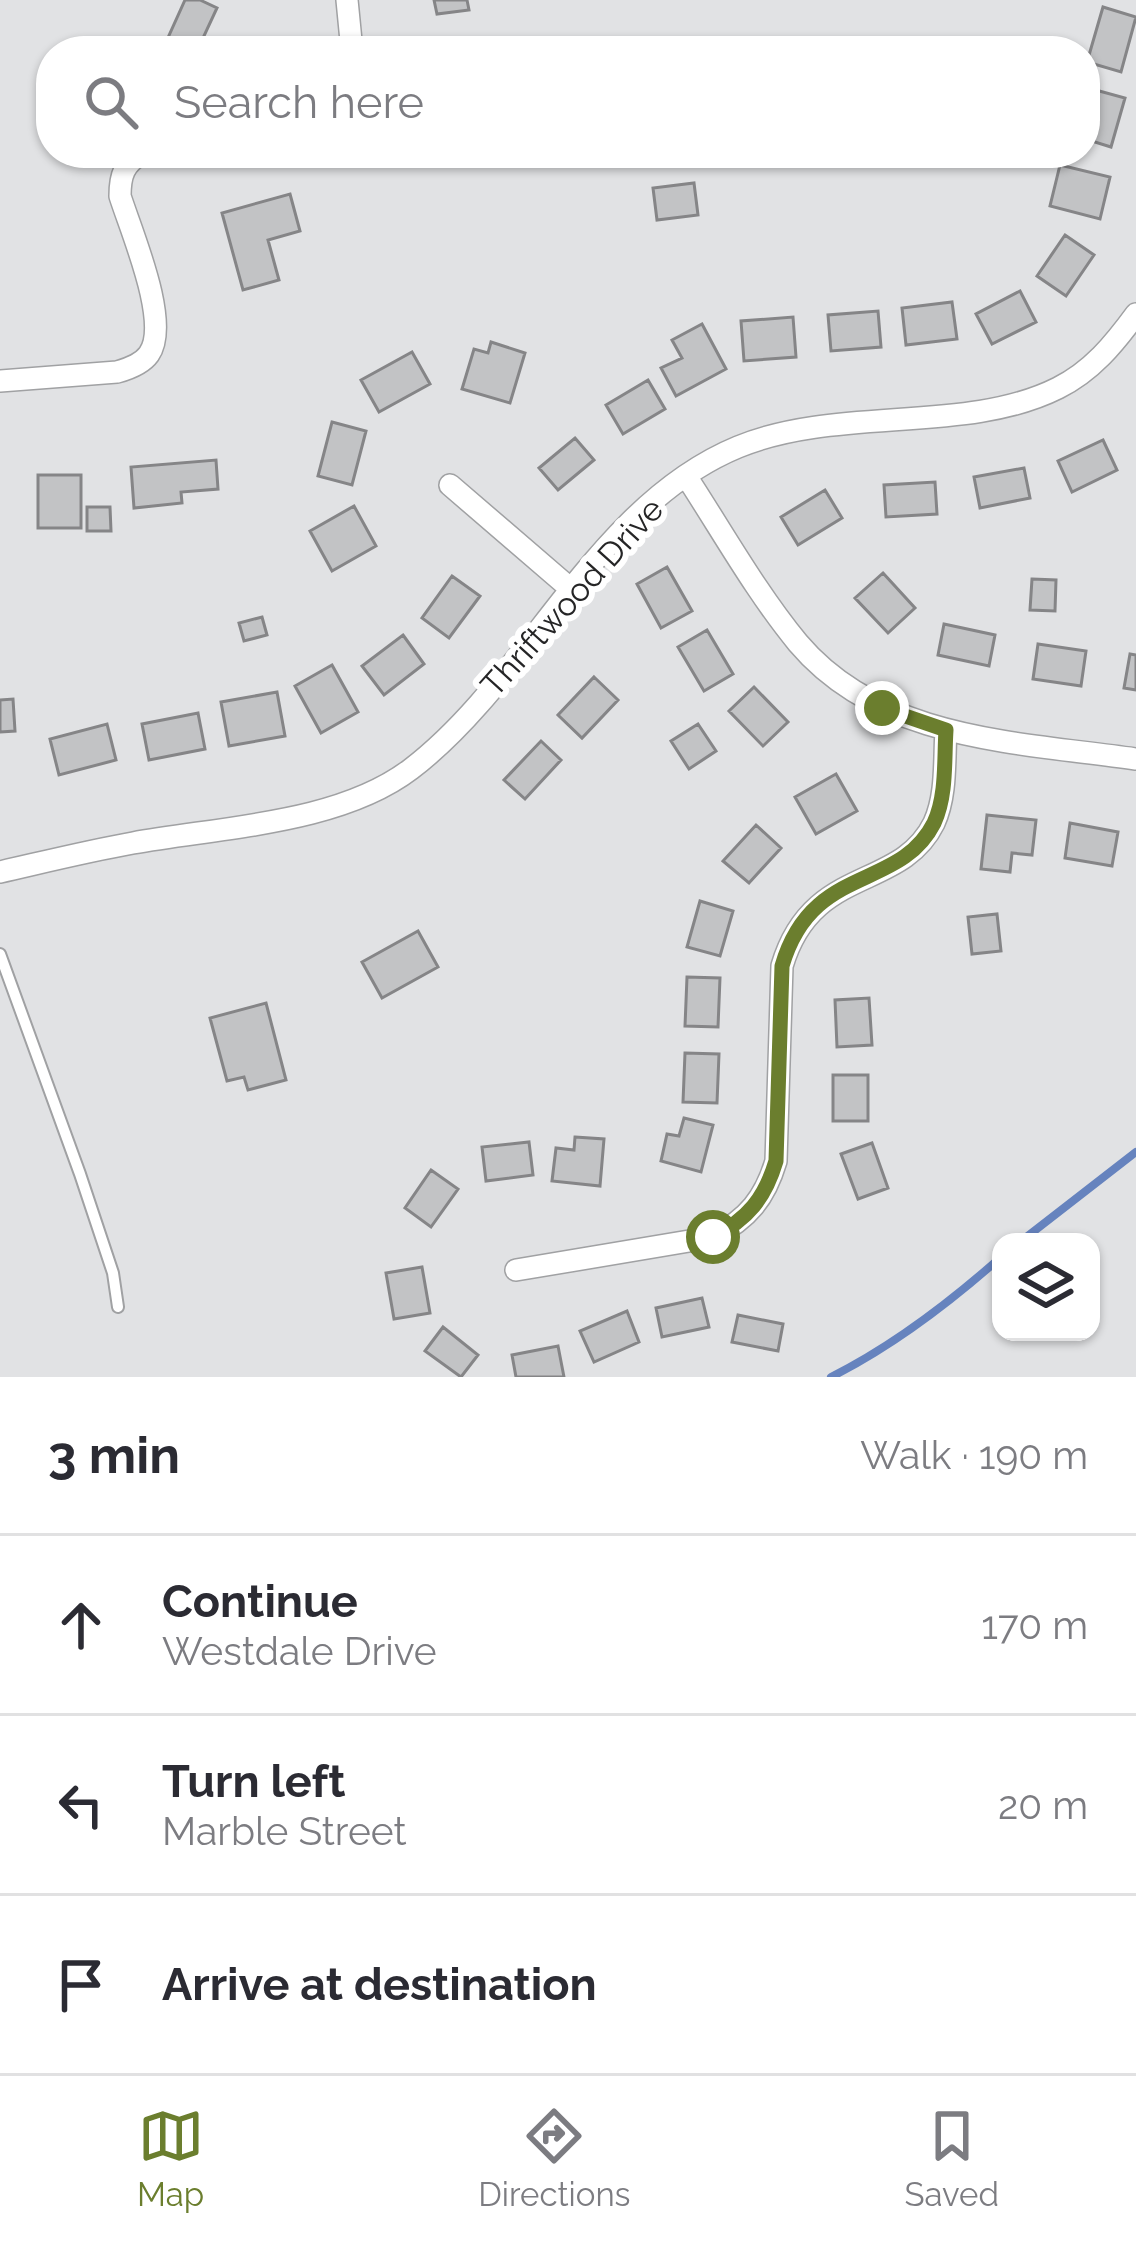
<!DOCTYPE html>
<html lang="en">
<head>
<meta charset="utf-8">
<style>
  body { margin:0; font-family:Raleway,sans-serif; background:#f2f2f3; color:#2b2b33 }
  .controls { position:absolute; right:36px; bottom:36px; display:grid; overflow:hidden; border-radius:24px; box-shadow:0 3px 9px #0004 }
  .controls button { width:108px; height:108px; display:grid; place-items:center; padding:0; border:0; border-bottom:3px solid #e1e1e2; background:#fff; color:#2b2b33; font:60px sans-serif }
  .stop { position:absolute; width:36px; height:36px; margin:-27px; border:9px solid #6b7e2e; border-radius:50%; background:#fff }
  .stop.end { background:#6b7e2e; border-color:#fff; box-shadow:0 3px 12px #0008 }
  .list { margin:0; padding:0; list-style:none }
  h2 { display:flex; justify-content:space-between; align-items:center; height:156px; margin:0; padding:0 48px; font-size:51px }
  h2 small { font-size:39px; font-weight:400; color:#7c7c81 }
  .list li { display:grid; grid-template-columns:78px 1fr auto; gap:36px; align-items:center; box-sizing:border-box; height:180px; padding:0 48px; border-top:3px solid #e1e1e2 }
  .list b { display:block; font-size:45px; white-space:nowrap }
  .list p { margin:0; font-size:39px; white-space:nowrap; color:#7c7c81 }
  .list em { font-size:39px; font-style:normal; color:#7c7c81 }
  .icon { flex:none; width:66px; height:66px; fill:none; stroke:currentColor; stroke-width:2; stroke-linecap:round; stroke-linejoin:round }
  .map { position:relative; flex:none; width:1136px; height:1377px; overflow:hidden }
  .search { position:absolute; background:#fff; box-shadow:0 3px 9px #0004; left:36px; right:36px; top:36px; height:132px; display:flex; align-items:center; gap:30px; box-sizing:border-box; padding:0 42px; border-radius:48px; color:#7c7c81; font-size:45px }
  .sheet { height:696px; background:#fff }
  nav { display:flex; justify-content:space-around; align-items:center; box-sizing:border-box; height:168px; border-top:3px solid #e1e1e2; background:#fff; font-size:33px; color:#7c7c81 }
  nav a { display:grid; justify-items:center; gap:6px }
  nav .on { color:#6b7e2e }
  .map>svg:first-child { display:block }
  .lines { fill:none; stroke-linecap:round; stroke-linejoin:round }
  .stream { stroke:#6683be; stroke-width:8 }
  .building { fill:#c2c3c5; stroke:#858587; stroke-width:3 }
  .service-casing { stroke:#a0a1a3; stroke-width:14 }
  .minor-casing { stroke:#a0a1a3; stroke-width:24 }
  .service { stroke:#fff; stroke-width:10 }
  .minor { stroke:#fff; stroke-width:21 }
  .route { stroke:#6b7e2e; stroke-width:15 }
  .labels { text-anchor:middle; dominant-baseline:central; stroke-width:12; stroke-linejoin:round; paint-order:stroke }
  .street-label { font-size:33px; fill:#252526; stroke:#fff }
</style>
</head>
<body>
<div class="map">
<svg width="1136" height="1377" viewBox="0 0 1136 1377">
  <rect width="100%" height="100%" fill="#e1e2e4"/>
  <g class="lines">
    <path class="stream" d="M1020,1242l116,-90
      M831,1377c62,-31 117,-73 170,-120"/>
  </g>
  <path class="building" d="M185,0h15l17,8 -20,43h-35z
    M434,0h33l2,10 -32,4z
    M1103,7l33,10 -15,55 -34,-10z
    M1092,89l33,9 -14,49 -26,-8v-25z
    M1060,165l50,12 -10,42 -50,-13z
    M694,183l4,32 -41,5 -4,-32z
    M290,194l10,37 -32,9 11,40 -36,10 -21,-77z
    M1065,235l29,20 -28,41 -29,-20z
    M1020,291l16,31 -44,22 -16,-30z
    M952,302l5,37 -51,6 -4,-37z
    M878,311l3,36 -50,4 -3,-36z
    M793,317l3,40 -52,4 -3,-40z
    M702,324l24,45 -50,27 -15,-28 21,-10 -10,-18z
    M491,342l34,11 -15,50 -48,-14 12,-40 14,4z
    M412,352l18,32 -51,28 -18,-32z
    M648,380l17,29 -42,25 -17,-29z
    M332,422l34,9 -14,54 -34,-9z
    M575,438l19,22 -36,30 -19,-22z
    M1103,440l14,30 -45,22 -14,-31z
    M216,460l2,29 -37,3 1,11 -48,5 -3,-41z
    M1024,468l6,30 -50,10 -6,-31z
    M38,475h43v53h-43z
    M935,482l2,32 -51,3 -2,-32z
    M825,490l17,28 -44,27 -17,-28z
    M354,506l22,40 -44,25 -22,-40z
    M87,507h23l1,24h-24z
    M667,567l25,44 -31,17 -24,-44z
    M883,573l32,35 -27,25 -33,-35z
    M452,576l28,20 -31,42 -27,-20z
    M1032,579l24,1 -1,31 -25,-1z
    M262,617l5,18 -23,6 -5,-18z
    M944,624l51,11 -6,31 -51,-11z
    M707,630l26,44 -29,17 -26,-44z
    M403,635l21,29 -40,31 -22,-29z
    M1038,644l48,7 -5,35 -48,-7z
    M1130,654l6,1v35l-12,-2z
    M332,665l26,47 -37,21 -26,-47z
    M594,677l24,23 -36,38 -24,-23z
    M754,687l34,35 -25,24 -34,-35z
    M277,692l8,44 -56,10 -8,-44z
    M13,699l2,32 -15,1v-32z
    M198,713l7,36 -56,11 -7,-36z
    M107,724l9,36 -57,15 -9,-36z
    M698,724l18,27 -27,18 -18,-28z
    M541,741l20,19 -36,39 -21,-19z
    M836,774l21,37 -41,23 -21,-37z
    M987,815l49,5 -4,35 -20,-2 -2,19 -29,-3z
    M1070,823l48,9 -6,34 -47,-8z
    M756,825l25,23 -32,35 -26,-22z
    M700,901l33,10 -13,45 -33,-9z
    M997,914l4,37 -29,3 -4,-37z
    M418,931l20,36 -56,31 -20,-36z
    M687,977l33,1 -2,49 -33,-1z
    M869,998l3,47 -35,2 -2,-47z
    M266,1003l20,77 -38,10 -4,-13 -17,4 -17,-63z
    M685,1053l34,1 -2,49 -34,-1z
    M833,1075h35v46h-35z
    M684,1118l29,7 -12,47 -40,-11 6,-27 12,2z
    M575,1137l29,2 -4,47 -48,-5 4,-33 18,2z
    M529,1142l4,33 -47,6 -4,-34z
    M872,1143l16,45 -30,11 -17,-45z
    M431,1170l27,19 -27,38 -26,-19z
    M422,1267l8,46 -36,6 -8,-46z
    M702,1298l7,29 -47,10 -6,-29z
    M627,1311l12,31 -45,20 -14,-31z
    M738,1315l45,9 -5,27 -46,-9z
    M443,1327l35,28 -17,22 -36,-26z
    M558,1346l6,31h-48l-4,-22z"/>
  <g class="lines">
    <defs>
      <path id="service" d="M0,954l80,220 33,99 5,34"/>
      <path id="minor" d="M347,0l5,51
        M0,381l117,-9c11,-3 25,-8 32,-18 22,-31 -18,-123 -29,-158 0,-21 4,-32 22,-43
        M686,476c36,55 70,116 112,167 83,98 220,99 338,116
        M450,485l122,105
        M0,872c44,-10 88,-21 133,-29 87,-16 206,-19 278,-74 119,-91 184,-263 327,-322 99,-41 229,-13 320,-59 34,-17 56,-44 78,-74
        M516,1270l197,-33c35,-18 52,-39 63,-76l6,-195c30,-102 118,-74 152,-143 13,-28 10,-64 12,-93"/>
    </defs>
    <use href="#service" class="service-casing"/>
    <use href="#minor" class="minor-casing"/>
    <use href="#service" class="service"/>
    <use href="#minor" class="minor"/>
  </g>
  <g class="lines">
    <path class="route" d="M713,1237c35,-18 52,-39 63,-76l6,-195c30,-103 117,-74 152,-143 13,-28 10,-64 12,-93l-64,-22"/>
  </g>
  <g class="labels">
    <g class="street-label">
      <text transform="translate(572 597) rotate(-48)">Thriftwood Drive</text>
    </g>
  </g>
</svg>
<div class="controls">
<button><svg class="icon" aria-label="layers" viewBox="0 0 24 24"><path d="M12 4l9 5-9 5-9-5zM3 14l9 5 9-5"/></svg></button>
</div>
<div class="stop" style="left:713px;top:1237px"></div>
<div class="stop end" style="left:882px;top:708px"></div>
<div class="search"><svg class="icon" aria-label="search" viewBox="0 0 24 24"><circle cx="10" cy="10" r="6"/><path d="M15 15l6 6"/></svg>Search here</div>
</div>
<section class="sheet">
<h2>3 min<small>Walk · 190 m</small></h2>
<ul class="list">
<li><svg class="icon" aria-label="ahead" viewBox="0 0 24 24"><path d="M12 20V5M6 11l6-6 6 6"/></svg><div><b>Continue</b><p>Westdale Drive</p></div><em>170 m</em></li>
<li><svg class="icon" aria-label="left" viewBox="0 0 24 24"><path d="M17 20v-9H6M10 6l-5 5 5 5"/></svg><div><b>Turn left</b><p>Marble Street</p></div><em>20 m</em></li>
<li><svg class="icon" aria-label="arrive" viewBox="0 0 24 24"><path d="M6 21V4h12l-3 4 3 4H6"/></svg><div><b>Arrive at destination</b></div></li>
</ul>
</section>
<nav>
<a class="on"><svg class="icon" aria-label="map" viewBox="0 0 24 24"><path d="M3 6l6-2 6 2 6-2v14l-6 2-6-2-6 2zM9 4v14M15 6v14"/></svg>Map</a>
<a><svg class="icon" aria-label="directions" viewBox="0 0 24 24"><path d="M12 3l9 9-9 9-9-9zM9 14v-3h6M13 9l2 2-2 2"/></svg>Directions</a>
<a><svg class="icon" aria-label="saved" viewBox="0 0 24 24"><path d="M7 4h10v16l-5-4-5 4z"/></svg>Saved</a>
</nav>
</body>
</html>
